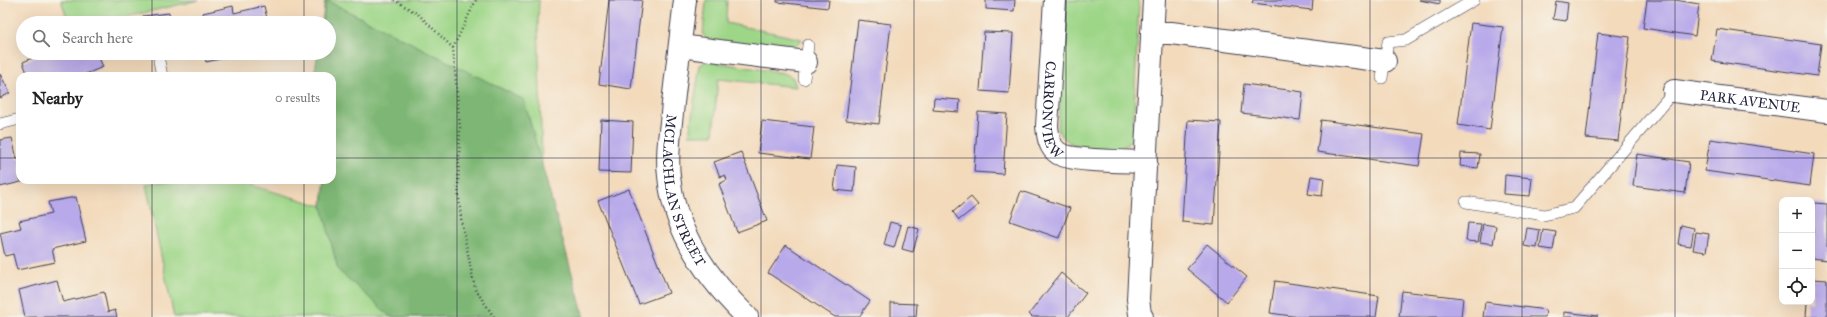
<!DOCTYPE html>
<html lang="en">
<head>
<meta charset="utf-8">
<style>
  body { margin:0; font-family:"IM FELL Great Primer",serif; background:#f2f2f2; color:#222 }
  .controls { position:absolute; right:12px; bottom:12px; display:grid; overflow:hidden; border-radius:8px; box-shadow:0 4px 16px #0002 }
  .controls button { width:36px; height:36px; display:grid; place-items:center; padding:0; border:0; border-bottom:1px solid #e0e0e0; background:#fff; color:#222; font:20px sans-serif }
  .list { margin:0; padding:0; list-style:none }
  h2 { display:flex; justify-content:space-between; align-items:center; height:52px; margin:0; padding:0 16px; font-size:17px }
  h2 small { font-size:13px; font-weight:400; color:#767676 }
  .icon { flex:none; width:22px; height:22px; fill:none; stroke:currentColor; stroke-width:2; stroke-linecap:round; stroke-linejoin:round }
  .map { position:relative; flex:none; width:1827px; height:317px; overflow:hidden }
  .search { position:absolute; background:#fff; box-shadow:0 4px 16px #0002; left:16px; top:16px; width:320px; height:44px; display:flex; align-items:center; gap:10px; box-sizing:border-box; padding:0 14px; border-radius:22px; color:#767676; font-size:15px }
  .panel { position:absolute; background:#fff; box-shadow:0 4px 16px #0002; left:16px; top:72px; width:320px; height:112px; border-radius:12px }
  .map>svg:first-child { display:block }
  .green { fill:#9ed688; stroke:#607c62 }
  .forest { fill:#7eb774; stroke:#506c58 }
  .building { fill:#b8a9ea }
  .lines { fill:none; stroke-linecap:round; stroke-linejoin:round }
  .lane-casing { stroke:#413e4e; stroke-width:12 }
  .street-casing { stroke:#413e4e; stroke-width:24 }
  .path { stroke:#413e4e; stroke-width:2.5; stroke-dasharray:1 3; stroke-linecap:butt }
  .lane { stroke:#fff; stroke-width:11 }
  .street { stroke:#fff; stroke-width:22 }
  .grid { fill:none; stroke:#22223b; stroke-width:1; stroke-opacity:0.55 }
  .labels { text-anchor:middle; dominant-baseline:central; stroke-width:4; stroke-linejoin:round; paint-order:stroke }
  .street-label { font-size:14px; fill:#22223b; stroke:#f7f3e8 }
</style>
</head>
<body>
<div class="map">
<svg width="1827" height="317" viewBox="0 0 1827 317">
  <rect width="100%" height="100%" fill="#f7f3e8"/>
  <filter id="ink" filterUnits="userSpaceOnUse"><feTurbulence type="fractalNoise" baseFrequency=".025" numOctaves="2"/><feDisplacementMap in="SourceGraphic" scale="8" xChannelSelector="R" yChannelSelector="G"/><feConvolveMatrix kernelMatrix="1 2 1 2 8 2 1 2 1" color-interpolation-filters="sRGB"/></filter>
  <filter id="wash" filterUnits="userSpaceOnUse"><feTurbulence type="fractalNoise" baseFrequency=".012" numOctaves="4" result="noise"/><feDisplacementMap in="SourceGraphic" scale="16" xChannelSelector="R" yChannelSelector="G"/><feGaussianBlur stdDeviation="0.9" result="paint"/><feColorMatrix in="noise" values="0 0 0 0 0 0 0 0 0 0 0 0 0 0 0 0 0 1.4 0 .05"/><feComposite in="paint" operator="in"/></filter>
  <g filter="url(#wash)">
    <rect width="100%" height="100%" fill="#f3dabb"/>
    <path class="green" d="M61,0h138l-99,23h-31z
      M325,0h214l-1,21 5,182 38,114h-407l-28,-133 29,-4h59l88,26 3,-26h7v-104h-18l4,-23h11v-30h-7z
      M706,0h21l-1,23 76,16 -6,7 -10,3 -77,-8 -6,-6z
      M1066,0h73l-6,132 -1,8 -11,9c-20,-2 -55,3 -63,-20z
      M707,61l77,12 9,5 3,9 -78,-8 -5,56h-24l11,-70z"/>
    <path class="forest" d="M326,0l198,100 60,217h-193l-53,-47 -16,-64 3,-26h7v-104h-18l4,-23h11v-30h-7z"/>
    <g id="blocks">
      <path class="building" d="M609,0h33l-11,89 -32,-5z
        M777,0h52l-1,8 -51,-6z
        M986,0h29l-1,11 -28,-2z
        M1253,0h60l-1,10 -60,-7z
        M1419,0h21v4z
        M1647,0h28l24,4 -4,32 -52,-8z
        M1556,1l12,2 -2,18 -13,-2z
        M233,6l1,7 30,-7 4,17h-63l-2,-10z
        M169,13l1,10h-26l-1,-7z
        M858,20l33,4 -12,100 -33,-4z
        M1471,23l32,4 -13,103 -32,-5z
        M1717,29l104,15 -4,32 -105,-15z
        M984,32l29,1 -4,60 -29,-2z
        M1598,33l32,4 -12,104 -32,-3z
        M44,53h53l6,14 -22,9h-53l-5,-14z
        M204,53h38v1l-36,8z
        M0,74l10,19 -10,5z
        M1244,84l59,8 -3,28 -59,-7z
        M934,98l26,2 -1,12 -26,-2z
        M978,112l29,2 -4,60 -29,-2z
        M601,120l32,2 -2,51 -32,-1z
        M1188,120l33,2 -7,103 -32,-3z
        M1321,120l103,14 -5,32 -102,-14z
        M762,121l52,6 -4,32 -52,-6z
        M12,138l5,21 3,-1v22l5,1 -25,6v-47z
        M1710,139l104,15 -4,32 -105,-15z
        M741,152l26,69 -30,11 -18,-48 8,-4 -2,-5 -5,2 -6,-15z
        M1461,153l19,1 -2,14 -18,-2z
        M1637,154l52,8 -4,31 -52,-7z
        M837,165l19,2 -2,25 -20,-2z
        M1505,175l27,3 -2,18 -26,-2z
        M1311,176l13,2 -2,18 -14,-2z
        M629,189l40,104 -30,11 -41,-103z
        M1021,191l49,17 -11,30 -49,-17z
        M76,197l10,44 -34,8 3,13 -38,8 -4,-16 -8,2 -5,-23 21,-5 -2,-7 32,-7 -3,-12z
        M971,197l7,8 -19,15 -6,-8z
        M1814,203l13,1v56l-15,-2z
        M890,222l11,3 -7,23 -10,-3z
        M1468,223l13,1 -3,18 -12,-1z
        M1483,224l13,2 -3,18 -13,-2z
        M1681,225l13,3 -3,18 -13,-2z
        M908,226l11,3 -6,23 -11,-3z
        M1527,228l13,2 -3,18 -13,-2z
        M1543,230l13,2 -3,18 -13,-2z
        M1696,232l13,2 -3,18 -13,-2z
        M1207,244l40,33 -20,25 -40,-33z
        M786,245l84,56 -11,16h-24l-67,-44z
        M1061,273l25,20 -18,24h-36l-3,-3z
        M1812,279l15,1v37h-21l1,-15h5z
        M57,280l6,22 41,-10 4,20 7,-2 2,7h-92l-6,-27z
        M1275,281l104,15 -3,21h-77l-29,-4z
        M1402,291l61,7 -2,19h-62z
        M1485,302l61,8 -1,7h-62z
        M891,303l26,1 -1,13h-25z
        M1564,312l34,4 -1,1h-33z"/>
    </g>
  </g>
  <g filter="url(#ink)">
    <use href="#blocks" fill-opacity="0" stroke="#413e4e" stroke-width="1"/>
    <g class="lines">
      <defs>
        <path id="lane" d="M159,61l3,15
          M1382,78l6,-36 18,-2 68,-40
          M804,79l4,-34
          M0,124l20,-5
          M1466,202l78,13 30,-7 100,-117"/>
        <g id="street">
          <path id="s1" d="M685,0c-4,34 -8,69 -12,103 -2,24 -7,49 -4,73 5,56 39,103 78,141"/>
          <path id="s2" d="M1055,0l-8,126c1,10 2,21 11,27 14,9 70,8 88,9"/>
          <path d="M1152,33h19l214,28"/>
          <path d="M680,46l126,16"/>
          <path id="s3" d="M1674,91l153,20"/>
          <path d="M1142,317l-2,-3 -2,-15 16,-299"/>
        </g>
      </defs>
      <use href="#lane" class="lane-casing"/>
      <use href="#street" class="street-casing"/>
      <path class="path" d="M394,0l24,14 35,34 7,80 -2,60 3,31 14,70 19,28
        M453,48l23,-48"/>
      <use href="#lane" class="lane"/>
      <use href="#street" class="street"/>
    </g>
  </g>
  <path class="grid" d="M152,0v23M304,0v23M457,0v317M609,0v317M761,0v317M914,0v317M1066,0v317M1218,0v317M1370,0v317M1522,0v317M1675,0v317M152,53v23M304,53v23M0,158h20M332,158h1495M152,180v137M304,180v137"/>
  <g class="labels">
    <g class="street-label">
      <text stroke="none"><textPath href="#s3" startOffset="77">PARK AVENUE</textPath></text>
      <text stroke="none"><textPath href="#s2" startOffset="111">CARRONVIEW</textPath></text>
      <text stroke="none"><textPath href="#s1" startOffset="194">MCLACHLAN STREET</textPath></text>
    </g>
  </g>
</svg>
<div class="controls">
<button>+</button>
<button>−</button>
<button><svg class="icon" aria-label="locate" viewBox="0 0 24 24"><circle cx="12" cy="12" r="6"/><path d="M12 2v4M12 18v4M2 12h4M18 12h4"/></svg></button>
</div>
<div class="search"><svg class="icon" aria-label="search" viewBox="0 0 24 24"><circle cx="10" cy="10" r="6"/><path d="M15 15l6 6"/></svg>Search here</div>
<section class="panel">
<h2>Nearby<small>0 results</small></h2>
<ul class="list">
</ul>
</section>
</div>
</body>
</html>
